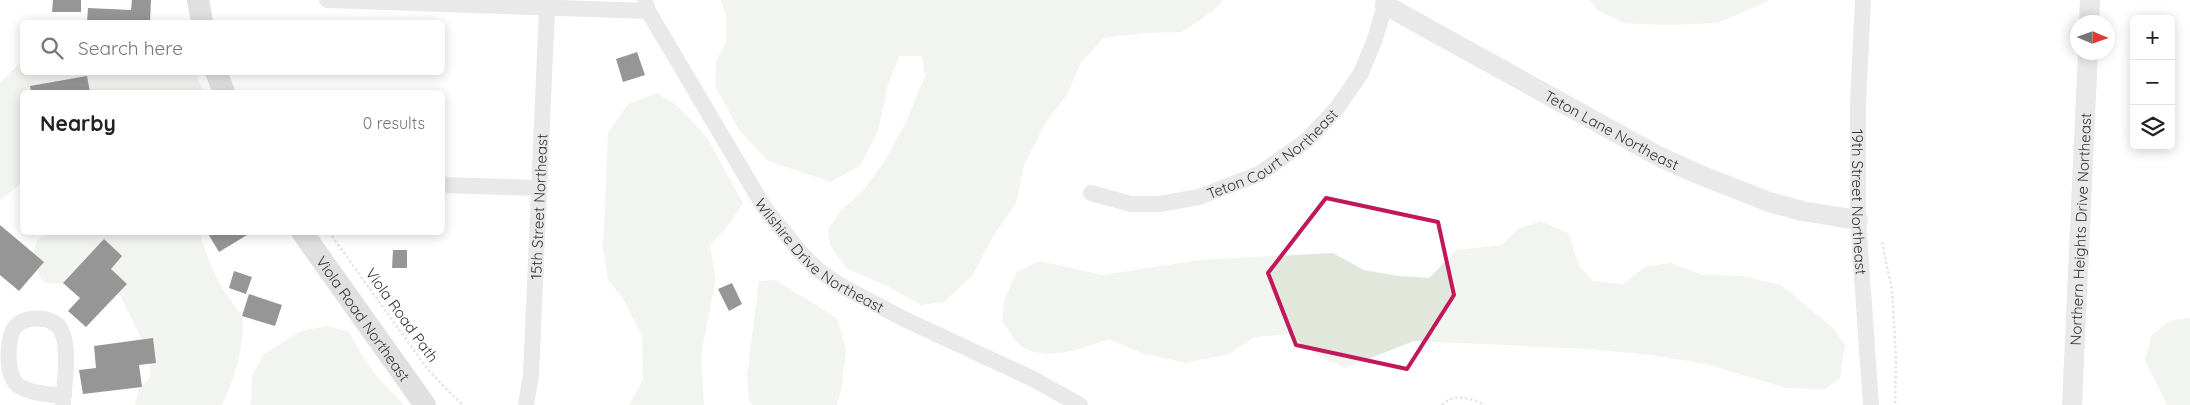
<!DOCTYPE html>
<html lang="en">
<head>
<meta charset="utf-8">
<style>
  body { margin:0; font-family:Quicksand,sans-serif; background:#f2f2f2; color:#222 }
  .controls { position:absolute; right:15px; top:15px; display:grid; overflow:hidden; border-radius:8px; box-shadow:0 2px 12px #0003 }
  .controls button { width:45px; height:45px; display:grid; place-items:center; padding:0; border:0; border-bottom:1px solid #e0e0e0; background:#fff; color:#222; font:25px sans-serif }
  .compass { position:absolute; left:2070px; top:15px; width:45px; height:45px; border-radius:50%; background:#fff; box-shadow:0 2px 12px #0003; rotate:92deg }
  .list { margin:0; padding:0; list-style:none }
  h2 { display:flex; justify-content:space-between; align-items:center; height:65px; margin:0; padding:0 20px; font-size:21px }
  h2 small { font-size:16px; font-weight:400; color:#767676 }
  .icon { flex:none; width:28px; height:28px; fill:none; stroke:currentColor; stroke-width:2; stroke-linecap:round; stroke-linejoin:round }
  .map { position:relative; flex:none; width:2190px; height:405px; overflow:hidden }
  .search { position:absolute; background:#fff; box-shadow:0 2px 12px #0003; left:20px; top:20px; width:425px; height:55px; display:flex; align-items:center; gap:12px; box-sizing:border-box; padding:0 18px; border-radius:8px; color:#767676; font-size:19px }
  .panel { position:absolute; background:#fff; box-shadow:0 2px 12px #0003; left:20px; top:90px; width:425px; height:145px; border-radius:8px }
  .map>svg:first-child { display:block }
  .green { fill:#e2e7dc }
  .building { fill:#181818 }
  .lines { fill:none; stroke-linecap:round; stroke-linejoin:round }
  .path { stroke:#c5c5c5; stroke-width:2.5; stroke-dasharray:2.5 2.5; stroke-linecap:butt }
  .minor { stroke:#cecece; stroke-width:16 }
  .tertiary { stroke:#cecece; stroke-width:20 }
  .secondary { stroke:#bbb; stroke-width:22 }
  .marked { fill:none; stroke:#c2185b; stroke-width:4; stroke-linejoin:round }
  .labels { text-anchor:middle; dominant-baseline:central; stroke-width:5; stroke-linejoin:round; paint-order:stroke }
  .street-label { font-size:15px; fill:#313131; stroke:#fff }
</style>
</head>
<body>
<div class="map">
<svg width="2190" height="405" viewBox="0 0 2190 405">
  <rect width="100%" height="100%" fill="#fff"/>
  <path class="green" d="M721,0h502l-10,11 -31,21 -38,1 -40,5 -22,23 -16,35 -20,26 -22,43 -8,38 -22,32 -22,41 -28,26 -23,3 -34,-19 -41,-18 -16,-23 -2,-15 12,-19 22,-19 22,-30 22,-40 19,-46 -3,-20h-23l-12,32 -8,40 -18,37 -30,17 -63,-21 -29,-31 -24,-44 1,-25 10,-19v-25z
    M1590,0h180l-52,23 -54,2 -39,-2 -28,-13z
    M22,61v11l173,1 9,19h-182v91l-22,17v-117z
    M657,93l21,13 30,33 35,64 -13,20 -20,22 6,34 -15,76 3,50h-75l14,-25 -1,-45 -20,-38 -14,-17 -5,-33 5,-114 20,-29z
    M1541,221l27,12 11,33 14,15 30,3 22,-17 25,-4 33,12 39,1 39,9 52,43 12,17 -5,33 -15,11 -39,-1 -80,-24 -56,-9 -59,-6 -177,-8 -69,27 -28,-13 -29,-21 -33,3 -26,17 -43,9 -45,-10 -32,-14c-26,9 -63,24 -88,7 -7,-5 -13,-18 -19,-25l2,-21 13,-28 23,-11 62,14 98,-15 133,-7 31,17 35,6 30,2 28,-28 45,-5 16,-16z
    M50,233h150c10,35 19,54 42,83 4,24 -8,69 -21,89h-86l3,-14 12,-14v-21l-38,-77 -35,5 -33,-1 -13,-22 6,-21z
    M775,280l62,38 9,31 -4,36 -5,20h-85l-3,-5 -2,-24 12,-95z
    M2190,318v87h-23l-22,-45 7,-26 20,-14z
    M327,326l22,6 14,25 16,22 25,26h-153l1,-29 12,-22 37,-23z"/>
  <path class="building" d="M53,0h28v12h-29z
    M132,0h19l-1,22h-63l1,-14 43,2z
    M637,52l8,23 -22,7 -7,-23z
    M87,76l3,16h-59l-1,-6z
    M0,225l44,37 -25,29 -19,-16z
    M207,232h45l-33,20z
    M104,239l18,17 -11,13 16,15 -41,43 -18,-16 12,-13 -17,-15z
    M393,250h14v18h-15z
    M234,271l18,6 -6,17 -17,-6z
    M732,283l10,21 -13,7 -11,-22z
    M249,294l33,11 -7,21 -33,-10z
    M153,338l3,25 -17,2 3,22 -59,7 -4,-24 17,-2 -2,-22z"/>
  <g class="lines">
    <path class="path" d="M329,232l97,135 22,24 15,14
      M1882,242l10,48 4,69 -1,46
      M1442,405c11,-12 30,-7 42,0"/>
    <g class="minor">
      <path d="M327,0l321,11"/>
      <path id="s1" d="M645,0l3,11 116,196 37,46 17,17 22,15 62,33 131,61 47,26"/>
      <path id="s2" d="M1863,0l-5,102v118l13,185"/>
      <path d="M442,185l96,3"/>
      <path id="s3" d="M1091,193l40,11h28l40,-7 60,-23 47,-33 31,-33 24,-35 14,-34 10,-34"/>
      <path d="M63,405c1,-22 7,-52 -1,-73 -3,-8 -9,-11 -17,-13 -9,-1 -22,-1 -29,7 -10,11 -11,51 3,60 13,8 30,8 45,10"/>
      <path id="s4" d="M526,405l5,-30 16,-367"/>
    </g>
    <g class="tertiary">
      <path id="s5" d="M1386,0l-1,5 275,152 38,17 71,28 33,9 56,9"/>
      <path d="M2089,22l1,-22"/>
      <path id="s6" d="M2072,405l16,-353"/>
    </g>
    <g class="secondary">
      <path d="M198,0l4,22"/>
      <path d="M216,72l8,20"/>
      <path id="s7" d="M302,232l123,173"/>
    </g>
  </g>
  <path d="M0 0H2190V405H0ZM1326,198l112,24 16,73 -47,74 -111,-24 -28,-72z" fill="#fff" fill-opacity=".55" fill-rule="evenodd"/>
  <path class="marked" d="M1326,198l112,24 16,73 -47,74 -111,-24 -28,-72z"/>
  <g class="labels">
    <g class="street-label">
      <text stroke="none"><textPath href="#s5" startOffset="264">Teton Lane Northeast</textPath></text>
      <text stroke="none"><textPath href="#s3" startOffset="196">Teton Court Northeast</textPath></text>
      <text stroke="none"><textPath href="#s2" startOffset="202">19th Street Northeast</textPath></text>
      <text stroke="none"><textPath href="#s4" startOffset="199">15th Street Northeast</textPath></text>
      <text stroke="none"><textPath href="#s6" startOffset="176">Northern Heights Drive Northeast</textPath></text>
      <text stroke="none"><textPath href="#s1" startOffset="314">Wilshire Drive Northeast</textPath></text>
      <text transform="translate(402 315) rotate(54)">Viola Road Path</text>
      <text stroke="none"><textPath href="#s7" startOffset="106">Viola Road Northeast</textPath></text>
    </g>
  </g>
</svg>
<div class="controls">
<button>+</button>
<button>−</button>
<button><svg class="icon" aria-label="layers" viewBox="0 0 24 24"><path d="M12 4l9 5-9 5-9-5zM3 14l9 5 9-5"/></svg></button>
</div>
<svg class="compass" viewBox="-18 -18 36 36"><path d="M0-13l5 13h-10z" fill="#e53935"/><path d="M0 13l5-13h-10z" fill="#767676"/></svg>
<div class="search"><svg class="icon" aria-label="search" viewBox="0 0 24 24"><circle cx="10" cy="10" r="6"/><path d="M15 15l6 6"/></svg>Search here</div>
<section class="panel">
<h2>Nearby<small>0 results</small></h2>
<ul class="list">
</ul>
</section>
</div>
</body>
</html>
